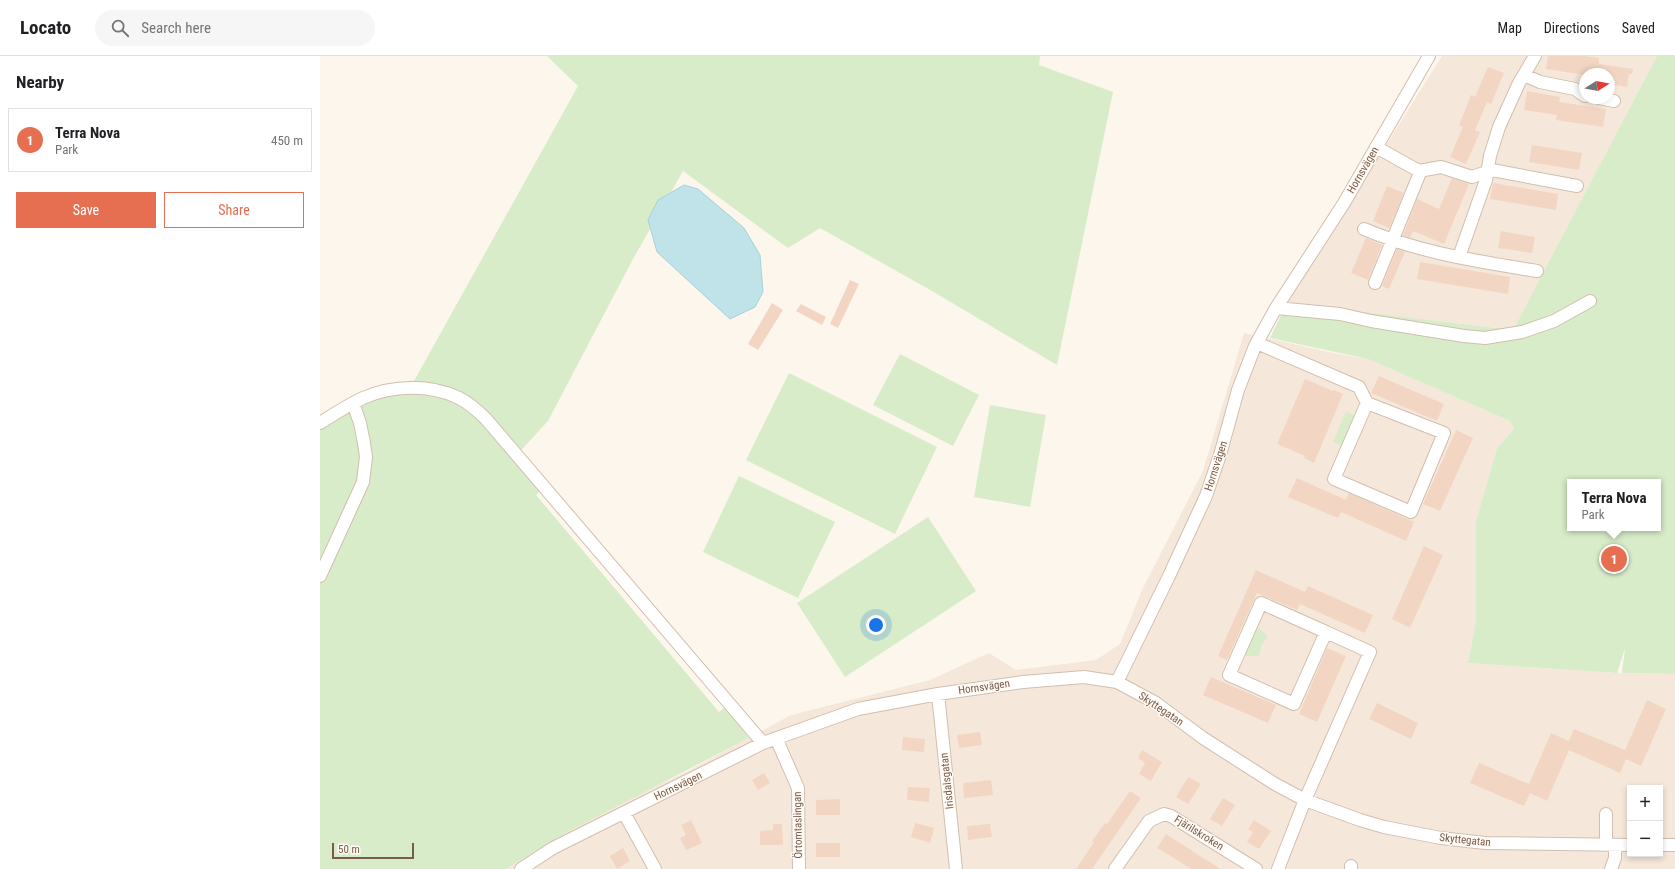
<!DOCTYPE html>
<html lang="en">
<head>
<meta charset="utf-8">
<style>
  body { margin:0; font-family:"Roboto Condensed",sans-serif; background:#f6f6f6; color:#202124 }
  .controls { position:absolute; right:12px; bottom:12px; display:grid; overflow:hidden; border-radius:0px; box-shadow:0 2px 6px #0003 }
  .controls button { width:36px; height:36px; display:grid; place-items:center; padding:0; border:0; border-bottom:1px solid #e0e0e0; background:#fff; color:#202124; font:20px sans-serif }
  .compass { position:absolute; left:1259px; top:12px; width:36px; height:36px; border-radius:50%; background:#fff; box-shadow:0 2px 6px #0003; rotate:79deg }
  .scale { position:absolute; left:12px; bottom:10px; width:82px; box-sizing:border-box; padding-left:4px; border:2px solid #7a5c4d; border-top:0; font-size:11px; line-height:14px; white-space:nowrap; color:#7a5c4d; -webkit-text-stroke:3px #fffaf3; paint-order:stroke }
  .you { position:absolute; left:556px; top:569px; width:14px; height:14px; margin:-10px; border:3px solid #fff; border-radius:50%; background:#1a73e8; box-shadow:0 0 0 6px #1a73e833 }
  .badge { display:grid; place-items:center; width:26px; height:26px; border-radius:50%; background:#e76f51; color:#fff; font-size:13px; font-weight:700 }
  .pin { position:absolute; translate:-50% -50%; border:2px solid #fff; box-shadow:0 1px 4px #0006 }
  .popup { position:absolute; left:1247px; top:423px; width:94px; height:52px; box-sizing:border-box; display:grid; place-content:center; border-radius:0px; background:#fff; filter:drop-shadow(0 1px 3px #0005); font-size:13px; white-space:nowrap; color:#757577 }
  .popup b { font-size:15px; color:#202124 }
  .popup::after { content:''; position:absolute; left:50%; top:100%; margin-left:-8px; border:8px solid transparent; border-top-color:#fff }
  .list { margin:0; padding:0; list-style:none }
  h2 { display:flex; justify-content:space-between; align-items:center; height:52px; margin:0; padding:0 16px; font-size:17px }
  h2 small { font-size:13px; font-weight:400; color:#757577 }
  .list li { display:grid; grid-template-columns:26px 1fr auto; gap:12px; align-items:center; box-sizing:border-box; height:64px; margin:0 8px 8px; padding:0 8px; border:1px solid #e0e0e0; border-radius:0px }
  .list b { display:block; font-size:15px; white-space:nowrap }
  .list p { margin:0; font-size:13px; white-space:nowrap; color:#757577 }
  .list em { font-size:13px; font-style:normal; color:#757577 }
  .actions { display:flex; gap:8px; padding:12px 16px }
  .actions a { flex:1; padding:9px 0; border:1px solid #e76f51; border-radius:0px; text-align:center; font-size:14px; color:#e76f51 }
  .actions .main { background:#e76f51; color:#fff }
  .icon { flex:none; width:22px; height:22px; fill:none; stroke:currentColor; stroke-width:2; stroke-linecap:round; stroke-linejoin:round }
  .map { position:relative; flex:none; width:1355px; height:813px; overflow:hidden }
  header { display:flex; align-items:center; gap:24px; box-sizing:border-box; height:56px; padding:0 20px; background:#fff; border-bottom:1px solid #e0e0e0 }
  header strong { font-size:19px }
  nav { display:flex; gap:22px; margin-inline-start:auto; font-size:14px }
  .search { width:280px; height:36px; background:#f6f6f6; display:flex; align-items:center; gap:10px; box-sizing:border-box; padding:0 14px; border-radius:22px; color:#757577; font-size:15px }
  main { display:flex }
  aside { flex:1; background:#fff }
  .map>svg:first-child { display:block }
  .residential { fill:#f5e8da; fill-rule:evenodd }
  .green { fill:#d8ecc9; fill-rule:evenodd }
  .water { fill:#bfe3e8; stroke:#a5d3da }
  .building { fill:#f3d5c3 }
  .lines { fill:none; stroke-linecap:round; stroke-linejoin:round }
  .minor-casing { stroke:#d1beb0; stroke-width:14 }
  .minor { stroke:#fff; stroke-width:12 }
  .labels { text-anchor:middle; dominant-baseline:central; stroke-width:3; stroke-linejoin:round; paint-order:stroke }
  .street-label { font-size:11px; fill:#7a5c4d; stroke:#fffaf3 }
</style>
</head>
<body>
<header>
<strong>Locato</strong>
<div class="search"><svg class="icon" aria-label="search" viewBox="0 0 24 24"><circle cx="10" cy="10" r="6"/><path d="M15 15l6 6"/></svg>Search here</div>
<nav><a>Map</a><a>Directions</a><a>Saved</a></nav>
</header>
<main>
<aside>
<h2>Nearby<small></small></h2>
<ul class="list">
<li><span class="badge">1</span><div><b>Terra Nova</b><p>Park</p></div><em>450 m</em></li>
</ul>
<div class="actions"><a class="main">Save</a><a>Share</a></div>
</aside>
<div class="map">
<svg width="1355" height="813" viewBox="0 0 1355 813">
  <rect width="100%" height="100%" fill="#fdf6ec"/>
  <path class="residential" d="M1122,0h215l-144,274 -226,-27zM1265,18h24v24h-24z
    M924,277l94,21 30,5 142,62 4,8 -17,19 -21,73v100l-8,42 149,10 58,1v195h-1168l61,-42 118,-55 105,-57 139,-35 59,-27 27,17 80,-10 24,-16 22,-54 61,-119zM1310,732h30v66h-30z"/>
  <path class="green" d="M227,0h493l-1,9 74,27 -56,273 -125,-74 -112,-63 -32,20 -105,-77 -50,88 -85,162 -35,38 28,31 -5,5 183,217 6,-5 24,31 -182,94 -61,37h-186v-442l46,-25 48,-21 164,-295z
    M1337,0h18v618l-53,-1 3,-25 -8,25 -149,-10 8,-42v-100l21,-73 17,-19 -4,-8 -142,-62 -98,-21 17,-35 226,27zM1250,426h88v46h-88z
    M580,298l79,41 -26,51 -80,-41z
    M469,317l148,74 -42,87 -149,-74z
    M670,349l56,10 -16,92 -56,-10z
    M1026,355l10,5 -12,31 -11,-5z
    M419,420l96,46 -37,76 -95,-46z
    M608,461l48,74 -131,86 -48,-74z
    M938,572l10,8 -7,10 -2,10h-14c-1,-9 5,-23 13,-28z"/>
  <path class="water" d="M364,129l14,4 46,39 16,27 3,37 -8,15 -25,12 -73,-67 -9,-32 10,-20z"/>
  <path class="building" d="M1228,0h36l15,2v6l34,5 -1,5h-3l-2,13 -18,-3v-10h-24v1l-39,-6z
    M1168,11l16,6 -13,31 -4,-2 -12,28 5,2 -14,32 -16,-7 13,-30 -4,-2 12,-30 4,2z
    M1207,35l33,6 -1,5 47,7 -3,18 -47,-7 1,-5 -33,-5z
    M1212,89l50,8 -3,17 -50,-8z
    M1132,122l17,6 -25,60 -31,-13 -3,7 -7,-3 14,-36 22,10z
    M1173,127l65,11 -2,16 -66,-11z
    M1067,130l17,7 -15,35 -16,-7z
    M1181,175l34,6 -3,16 -34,-5z
    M1046,182l16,7 -14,35 -17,-7z
    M1077,193l8,3 -16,37 -7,-3z
    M1100,206l90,15 -2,17 -91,-15z
    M530,224l9,4 -21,44 -8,-4z
    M452,247l11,7 -25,40 -10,-6z
    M481,248l25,13 -4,8 -26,-14z
    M1059,320l65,28 -7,17 -66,-28z
    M985,323l28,12 1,-1 9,4 -29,69 -10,-5 1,-2 -28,-12z
    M1136,374l17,8 -33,73 -17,-7z
    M977,422l49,22 3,-7 65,29 -8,19 -65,-29 -3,6 -50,-21z
    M1104,490l19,9 -33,73 -18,-9z
    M936,514l49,22 3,-6 65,29 -8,18 -65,-29 -3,6 -40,-17 -30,67 -9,-4z
    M1007,592l19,8 -29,66 -18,-8z
    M891,621l65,28 -8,18 -65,-28z
    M1327,644l19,9 -25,57 -15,-7 -6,14 -51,-23 -22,51 -17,-8 -6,13 -54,-23 9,-20 50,21 22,-51 18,8 5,-12 51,21z
    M1057,647l41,20 -7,16 -42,-20z
    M660,676l2,13 -23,3 -2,-13z
    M583,681l22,2 -1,13 -22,-2z
    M822,694l20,12 -11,19 -12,-7 6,-11 -7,-5z
    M444,717l6,10 -12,7 -6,-10z
    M868,721l13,7 -13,20 -12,-7z
    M671,724l2,15 -29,3 -1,-15z
    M588,731l22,1 -1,14 -22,-2z
    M810,735l11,7 -49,71h-16l18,-27 -2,-1 13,-18 2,1z
    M903,742l12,7 -13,21 -12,-7z
    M520,743v16h-24v-15z
    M371,764l11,23 -16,7 -6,-12 6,-3 -5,-10z
    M934,764l17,11 -12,18 -12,-7 6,-10 -5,-3z
    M595,767l19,5 -4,15 -19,-6z
    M453,768h9l1,21h-23v-14l13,-1z
    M670,768l2,13 -24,3 -1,-14z
    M846,778l34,22 21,13h-30l-25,-16 -9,-5z
    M496,787h24v14h-24z
    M303,792l7,13 -13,8 -7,-13z"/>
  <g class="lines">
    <defs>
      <path id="minor" d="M1204,19l16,7 35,7 10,7
        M1279,42l15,3
        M1099,115l22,-4 31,10 20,-7 85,16
        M1044,173c56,24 113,32 173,42
        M1139,201l27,-77 4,-24 9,-29 20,-44 16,-27
        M1055,227l44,-108v-4l-43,-24
        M956,252l64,6 31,7 93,15 21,2 37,-6 32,-11 36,-20
        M937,287l102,44 8,16 -33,76 77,33 33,-79 -77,-30
        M0,367c14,-9 28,-18 43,-25 29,-13 67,-14 96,0 10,5 19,13 27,21l277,324
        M0,520l43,-94 3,-25 -2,-14 -4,-20 -7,-20
        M941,547l65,29 -32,72 -65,-29z
        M797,626l39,21 47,35 72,46 30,16 55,20 24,7 57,11 44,5 145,2
        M618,638l18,175
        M456,682l22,50 1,81
        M304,757l31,56
        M1286,758v31
        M1340,789h15
        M1031,810v3
        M201,813l32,-21 210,-105 95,-34 80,-15 85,-12 61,-5 33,5 52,-106 37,-80 14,-41 18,-65 17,-44 21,-38 68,-105 85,-147
        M795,813l34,-48 15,-7 7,2 85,53
        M958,813l27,-69 65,-148 -44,-20
        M1291,813l4,-11v-13"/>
    </defs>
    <use href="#minor" class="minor-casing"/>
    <use href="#minor" class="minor"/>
  </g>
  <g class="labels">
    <g class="street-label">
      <text transform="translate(1043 114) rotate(-60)">Hornsvägen</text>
      <text transform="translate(896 410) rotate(-72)">Hornsvägen</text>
      <text transform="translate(664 631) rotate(-8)">Hornsvägen</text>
      <text transform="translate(841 653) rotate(34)">Skyttegatan</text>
      <text transform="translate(627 725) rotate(-96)">Irisdalsgatan</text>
      <text transform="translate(358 730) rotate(-26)">Hornsvägen</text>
      <text transform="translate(478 769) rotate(-91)">Örtomtaslingan</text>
      <text transform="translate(879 777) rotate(32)">Fjärilskroken</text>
      <text transform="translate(1145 784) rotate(6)">Skyttegatan</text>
    </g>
  </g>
</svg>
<div class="controls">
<button>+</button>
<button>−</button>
</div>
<svg class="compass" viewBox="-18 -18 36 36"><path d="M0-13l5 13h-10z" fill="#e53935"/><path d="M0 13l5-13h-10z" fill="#757577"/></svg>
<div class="scale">50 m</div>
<div class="you"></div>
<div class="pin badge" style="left:1294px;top:503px">1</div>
<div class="popup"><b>Terra Nova</b>Park</div>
</div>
</main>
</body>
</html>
